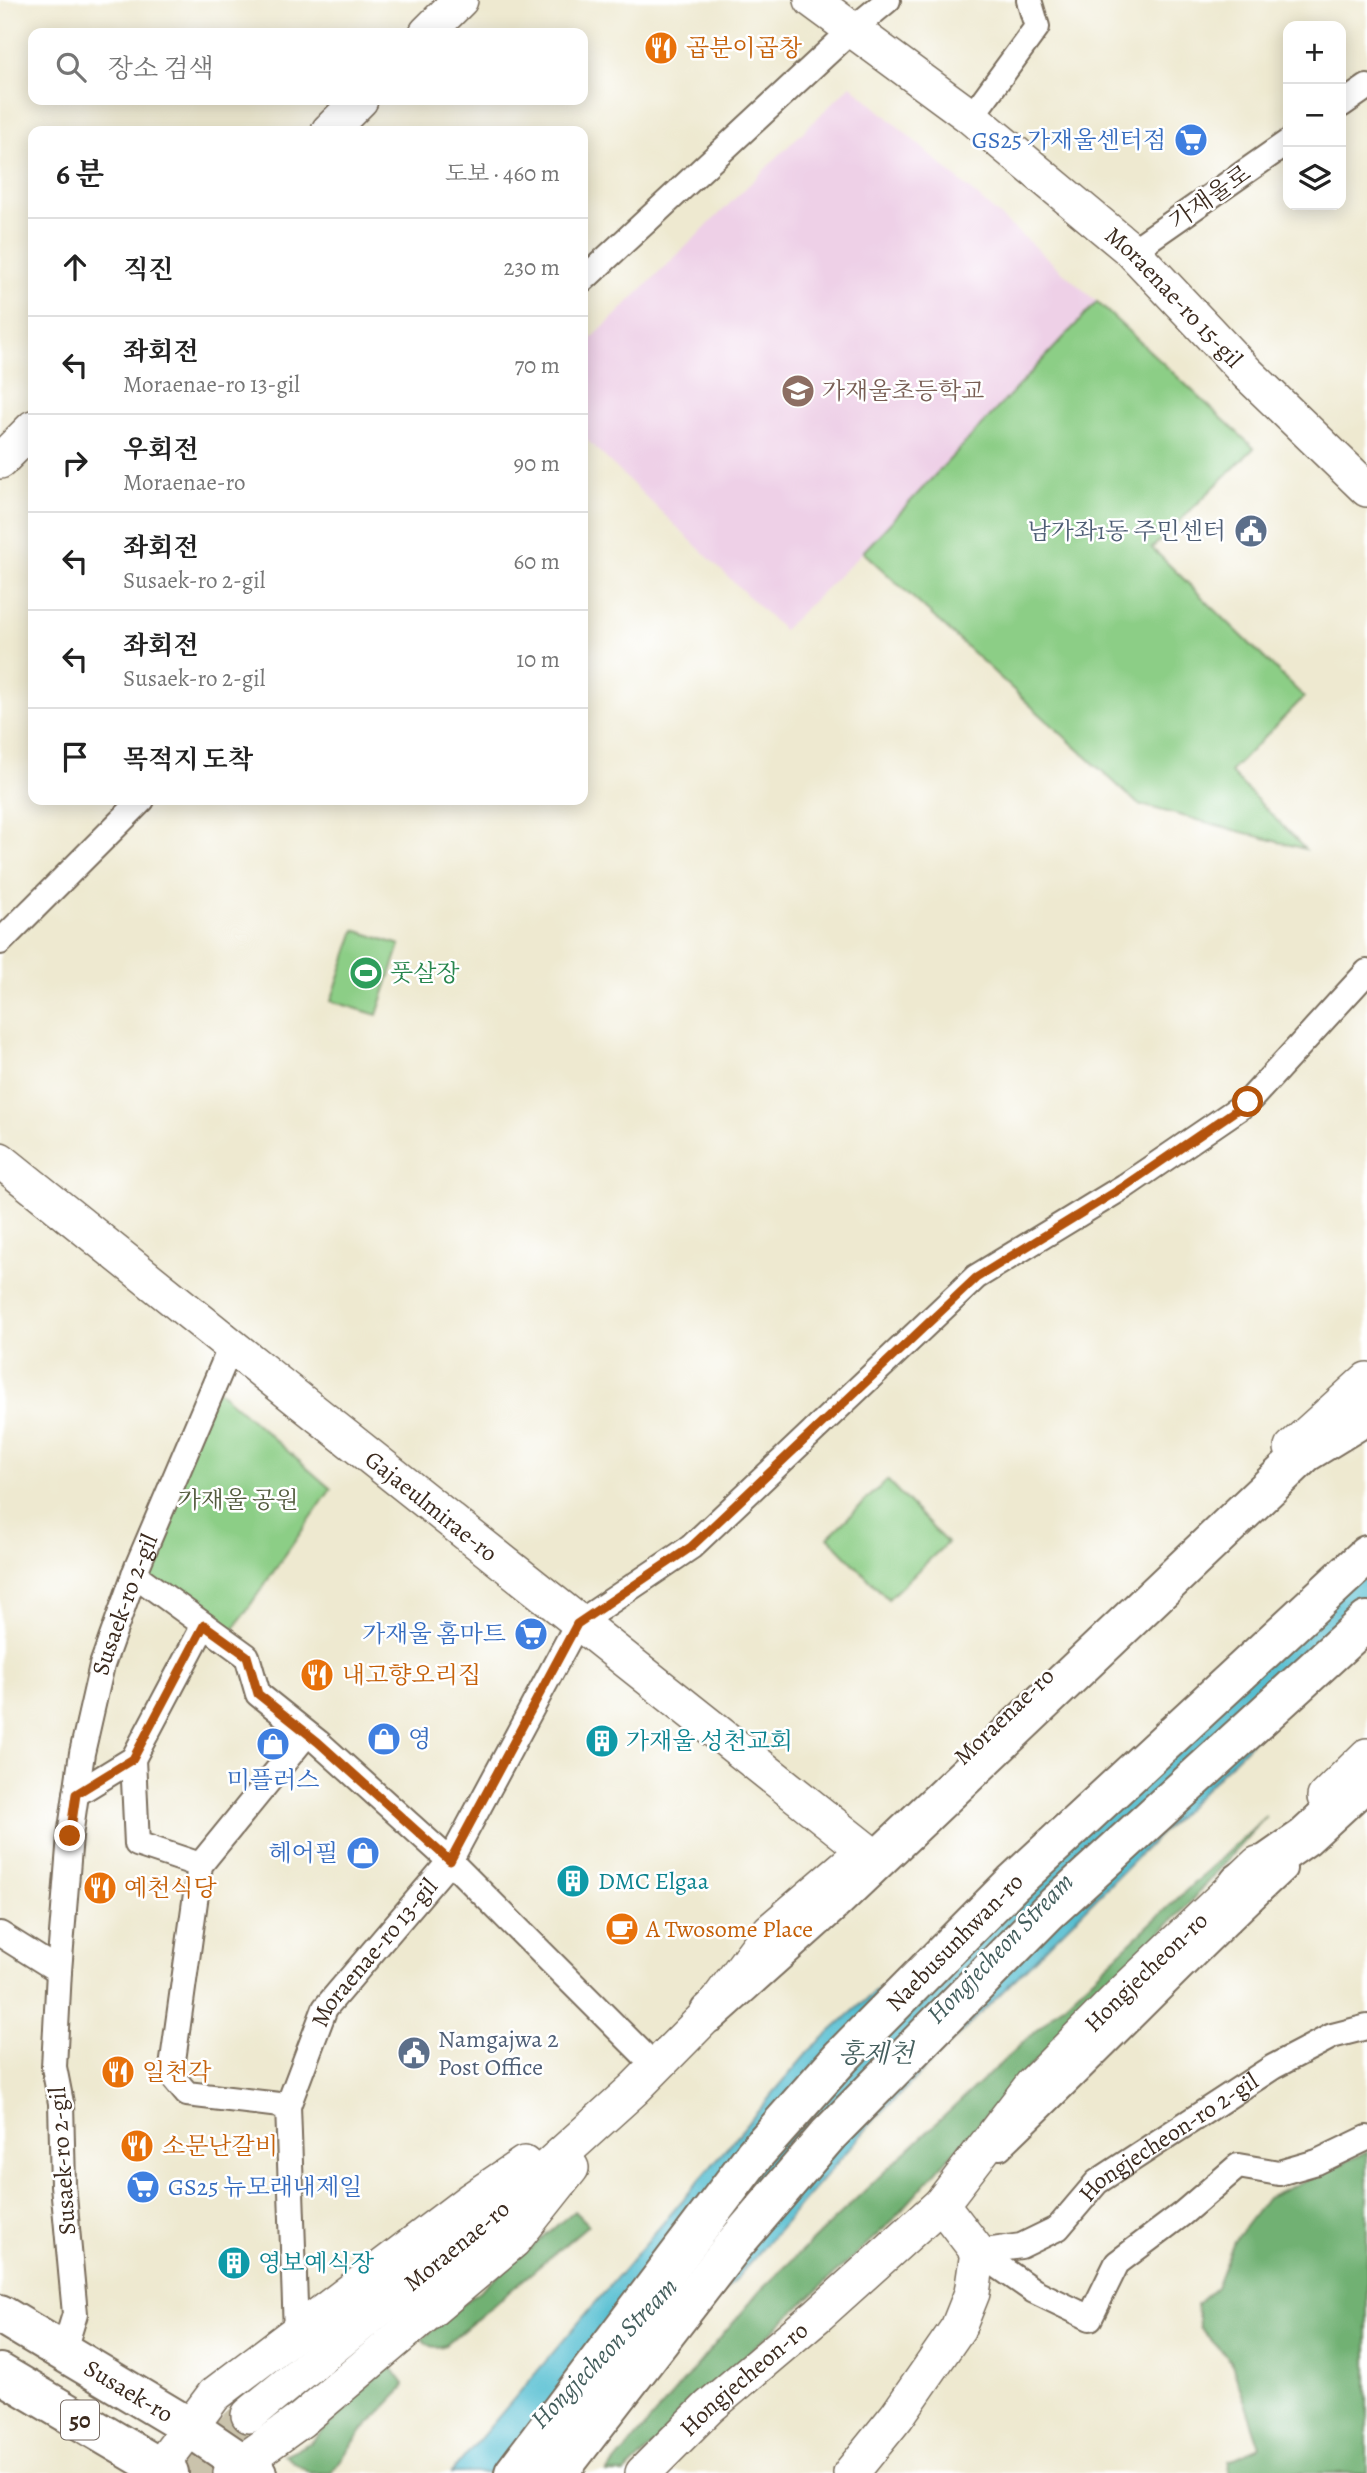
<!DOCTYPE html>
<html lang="ko">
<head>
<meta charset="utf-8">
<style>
  body { margin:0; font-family:Alegreya,"Noto Serif KR",serif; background:#f2f2f2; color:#222 }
  .controls { position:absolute; right:21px; top:21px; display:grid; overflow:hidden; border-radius:14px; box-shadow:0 4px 18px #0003 }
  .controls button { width:63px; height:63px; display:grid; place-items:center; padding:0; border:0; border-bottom:2px solid #e0e0e0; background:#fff; color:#222; font:35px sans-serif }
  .stop { position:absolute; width:21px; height:21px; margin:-16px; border:5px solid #b45309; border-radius:50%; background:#fff }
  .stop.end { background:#b45309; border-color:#fff; box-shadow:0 2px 7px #0008 }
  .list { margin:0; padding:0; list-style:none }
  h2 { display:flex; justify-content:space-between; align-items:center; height:91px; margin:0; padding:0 28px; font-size:30px }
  h2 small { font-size:23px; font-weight:400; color:#767676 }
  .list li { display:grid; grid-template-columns:46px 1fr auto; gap:21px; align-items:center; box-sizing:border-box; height:98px; padding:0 28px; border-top:2px solid #e0e0e0 }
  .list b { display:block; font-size:26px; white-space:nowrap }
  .list p { margin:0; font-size:23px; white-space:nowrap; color:#767676 }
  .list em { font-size:23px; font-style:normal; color:#767676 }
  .icon { flex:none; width:38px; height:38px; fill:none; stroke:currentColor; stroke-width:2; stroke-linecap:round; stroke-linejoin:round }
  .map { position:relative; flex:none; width:1367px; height:2473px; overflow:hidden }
  .search { position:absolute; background:#fff; box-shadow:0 4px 18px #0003; left:28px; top:28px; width:560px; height:77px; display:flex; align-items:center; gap:18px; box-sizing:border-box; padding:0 24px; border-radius:14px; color:#767676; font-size:26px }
  .panel { position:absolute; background:#fff; box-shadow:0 4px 18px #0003; left:28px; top:126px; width:560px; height:679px; border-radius:14px }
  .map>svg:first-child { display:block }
  .built { fill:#eed0e7 }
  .green { fill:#8cce86; stroke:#647c52; stroke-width:2 }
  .forest { fill:#71b173; stroke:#566e48; stroke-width:2 }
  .water { fill:#56bfd2; stroke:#487478; stroke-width:2 }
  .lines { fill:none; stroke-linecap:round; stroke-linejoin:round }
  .secondary-tunnel { stroke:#cac3ac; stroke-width:35; stroke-dasharray:35 18; stroke-linecap:butt }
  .street-casing { stroke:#7a6d5c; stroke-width:28 }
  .secondary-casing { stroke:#7a6d5c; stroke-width:38 }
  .primary-casing { stroke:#7a6d5c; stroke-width:42 }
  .highway-casing { stroke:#7a6d5c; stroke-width:42 }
  .street { stroke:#fff; stroke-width:24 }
  .secondary { stroke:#fff; stroke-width:35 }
  .primary { stroke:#fff; stroke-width:38 }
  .highway { stroke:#fff; stroke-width:38 }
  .route { stroke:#b45309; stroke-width:9 }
  .labels { text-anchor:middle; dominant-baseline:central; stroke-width:5; stroke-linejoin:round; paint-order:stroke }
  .shield { fill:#fff; stroke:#766a62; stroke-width:2 }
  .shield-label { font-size:23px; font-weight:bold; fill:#3b2a1e }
  .food-label { font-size:24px; fill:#c56008; stroke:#fff; text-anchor:start }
  .shop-label { font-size:24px; fill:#366cbe; stroke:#fff; text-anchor:end }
  .street-label { font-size:24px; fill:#3b2a1e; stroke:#fff }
  .education-label { font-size:24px; fill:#785e54; stroke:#fff; text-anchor:start }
  .service-label { font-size:24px; fill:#4e5e75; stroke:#fff; text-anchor:end }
  .leisure-label { font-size:24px; fill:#27864d; stroke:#fff; text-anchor:start }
  .park-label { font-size:24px; fill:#535b3d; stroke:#fff }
  .culture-label { font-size:24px; fill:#0d838f; stroke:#fff; text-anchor:start }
  .water-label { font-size:26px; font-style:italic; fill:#445e5d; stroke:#fff }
</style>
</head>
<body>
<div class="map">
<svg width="1367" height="2473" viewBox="0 0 1367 2473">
  <rect width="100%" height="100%" fill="#fff"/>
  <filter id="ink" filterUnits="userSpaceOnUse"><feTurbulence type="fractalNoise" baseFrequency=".0143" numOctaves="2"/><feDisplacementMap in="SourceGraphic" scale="14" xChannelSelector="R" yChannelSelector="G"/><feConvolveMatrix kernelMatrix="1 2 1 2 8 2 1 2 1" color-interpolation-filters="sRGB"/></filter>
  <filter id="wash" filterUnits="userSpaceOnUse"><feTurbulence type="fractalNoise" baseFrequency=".00686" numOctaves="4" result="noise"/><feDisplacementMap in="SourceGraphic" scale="28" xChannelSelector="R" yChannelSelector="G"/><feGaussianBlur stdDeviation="1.57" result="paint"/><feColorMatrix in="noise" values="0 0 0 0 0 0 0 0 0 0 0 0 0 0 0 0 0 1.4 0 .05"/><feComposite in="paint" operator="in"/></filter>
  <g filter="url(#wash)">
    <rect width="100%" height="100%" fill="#eee9d0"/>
    <path class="built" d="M851,85l246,217 -234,250 -80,78 -200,-194v-89z"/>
    <path class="green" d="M1097,302l157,146 -102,100 152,149 -74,75 75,77 -167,-45 -275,-252z
      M355,930l45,15 -23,70 -46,-14z
      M211,1384l120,105 -105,151 -89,-73z
      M887,1480l60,63 -59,56 -60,-62z"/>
    <path class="forest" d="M1266,1816l-85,96 -160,164 -128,144 -157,145 -111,108h-19l154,-182 121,-116z
      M1367,2152v321h-138l-1,-12 32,-14 -29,-86 -32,-34 -2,-23 19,-17 18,-46 33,-43z
      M574,2211l14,14 -142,120c-11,4 -16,2 -24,-6z
      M386,2367l6,1 12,16 -1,5 -40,41 -32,43h-22l-25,-18 28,-13z"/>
    <path class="water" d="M1367,1543v84l-491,491 -309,355h-116l358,-422 487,-438z"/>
  </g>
  <g filter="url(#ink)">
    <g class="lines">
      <path class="secondary-tunnel" d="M189,2473l60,-58"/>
      <defs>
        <g id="street">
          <path d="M1341,105l26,-18"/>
          <path d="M971,117l66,-90 -8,-27"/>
          <path d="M1132,251l156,-109"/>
          <path d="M583,280l270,-251 35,-29"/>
          <path d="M0,942l142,-142"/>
          <path d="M134,1574l113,82 11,38 60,48 132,119 205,205"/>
          <path id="s1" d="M307,1734l-107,131 -29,210 16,19 101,12 37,-98 125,-147 127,-237 114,-77 285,-270 149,-91 123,-84 119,-130"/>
          <path d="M133,1759l4,85 63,21"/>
          <path d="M76,1794l57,-35 71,-134"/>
          <path d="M0,1934l59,37"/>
          <path d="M288,2106l8,226"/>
          <path d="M1000,2147c96,-91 187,-188 284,-278"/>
          <path d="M978,2252l56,39 56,27 27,-55 65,-49 56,-48 41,7 38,-11 50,-24"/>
          <path id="s2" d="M978,2252l43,-6 37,-18 39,-46 176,-115 59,-31 35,-9"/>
          <path id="s3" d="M64,2350l11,-36 -12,-129 -2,-82 -7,-36 5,-96 11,-135 12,-83 20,-88 35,-98 94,-221"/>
        </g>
        <g id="secondary">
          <path id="s4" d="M812,0l159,117 161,134 115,122 120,116"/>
          <path d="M427,33l33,-33"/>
          <path d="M329,131l31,-31"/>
          <path d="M0,461l33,-33"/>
          <path id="s5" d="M0,1160c287,231 575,462 864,689"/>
          <path d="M1292,1448l75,-68"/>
          <path d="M1325,1797l42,-41"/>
          <path id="s6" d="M249,2415l242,-197 143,-129 75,-76 61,-82 83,-71"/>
          <path d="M160,2467l54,-72 257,-195 53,-36"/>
          <path d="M231,2473l10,-10 60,-43 212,-179 58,-73"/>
          <path id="s7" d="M643,2473l66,-66 110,-93 122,-110 92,-120 85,-86 140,-134"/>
          <path d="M851,2473l46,-57 61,-88 14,-35 6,-41 -37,-48"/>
        </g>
        <g id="primary">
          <path id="s8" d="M0,2314l189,113 68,46"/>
          <path d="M0,2373l169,100"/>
        </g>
        <g id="highway">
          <path d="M1239,1883l66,-46 62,-57"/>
          <path d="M709,2013l123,-110 473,-450 62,-38"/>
          <path id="s9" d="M514,2473l241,-319 86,-97 172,-174 354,-328"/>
          <path d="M558,2473l175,-227 95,-111 220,-223 319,-291"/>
        </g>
      </defs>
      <use href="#street" class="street-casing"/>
      <use href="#secondary" class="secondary-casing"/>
      <use href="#primary" class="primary-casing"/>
      <use href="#highway" class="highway-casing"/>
      <use href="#street" class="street"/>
      <use href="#secondary" class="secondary"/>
      <use href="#primary" class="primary"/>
      <use href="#highway" class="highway"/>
    </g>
  </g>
  <g class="lines" filter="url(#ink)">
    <path class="route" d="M70,1836l6,-42 57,-35 71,-134 43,31 11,38 60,48 132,119 127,-237 114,-77 285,-269 149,-92 123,-84"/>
  </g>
  <defs>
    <symbol id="restaurant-disc" viewBox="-11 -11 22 22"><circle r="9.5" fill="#e8710a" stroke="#fff"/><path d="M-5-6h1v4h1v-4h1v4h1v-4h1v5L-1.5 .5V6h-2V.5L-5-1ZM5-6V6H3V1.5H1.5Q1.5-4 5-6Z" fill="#fff"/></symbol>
    <symbol id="supermarket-disc" viewBox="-11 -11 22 22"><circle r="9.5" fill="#3f7fe0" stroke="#fff"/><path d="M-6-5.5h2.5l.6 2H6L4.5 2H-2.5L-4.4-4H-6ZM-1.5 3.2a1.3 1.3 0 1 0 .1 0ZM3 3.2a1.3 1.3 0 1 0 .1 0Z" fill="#fff"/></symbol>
    <symbol id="school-disc" viewBox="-11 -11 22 22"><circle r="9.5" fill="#8d6e63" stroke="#fff"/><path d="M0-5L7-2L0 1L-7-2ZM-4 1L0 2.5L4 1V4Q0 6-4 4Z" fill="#fff"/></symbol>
    <symbol id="civic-disc" viewBox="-11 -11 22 22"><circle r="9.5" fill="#5c6f8a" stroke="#fff"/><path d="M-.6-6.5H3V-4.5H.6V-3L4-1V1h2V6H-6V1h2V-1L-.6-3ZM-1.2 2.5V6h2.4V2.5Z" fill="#fff"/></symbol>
    <symbol id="stadium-disc" viewBox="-11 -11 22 22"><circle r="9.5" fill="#2e9e5b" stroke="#fff"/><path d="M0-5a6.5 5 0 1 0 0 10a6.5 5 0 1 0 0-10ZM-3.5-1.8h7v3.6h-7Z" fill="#fff"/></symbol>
    <symbol id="shop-disc" viewBox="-11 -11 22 22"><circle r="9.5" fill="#3f7fe0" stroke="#fff"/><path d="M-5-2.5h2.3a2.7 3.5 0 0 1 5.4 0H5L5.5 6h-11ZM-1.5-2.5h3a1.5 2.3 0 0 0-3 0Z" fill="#fff"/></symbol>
    <symbol id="building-disc" viewBox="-11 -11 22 22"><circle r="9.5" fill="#0f9aa8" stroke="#fff"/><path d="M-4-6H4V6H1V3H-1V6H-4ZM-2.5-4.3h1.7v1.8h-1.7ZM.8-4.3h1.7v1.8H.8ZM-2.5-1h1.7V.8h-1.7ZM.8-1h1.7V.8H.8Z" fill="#fff"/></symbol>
    <symbol id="cafe-disc" viewBox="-11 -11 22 22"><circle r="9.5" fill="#e8710a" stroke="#fff"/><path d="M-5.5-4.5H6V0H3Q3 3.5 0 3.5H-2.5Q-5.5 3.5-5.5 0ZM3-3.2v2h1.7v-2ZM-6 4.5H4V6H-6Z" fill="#fff"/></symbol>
  </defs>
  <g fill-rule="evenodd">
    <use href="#restaurant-disc" x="642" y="29" width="38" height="38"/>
    <use href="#supermarket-disc" x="1172" y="121" width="38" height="38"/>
    <use href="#school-disc" x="779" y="372" width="38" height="38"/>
    <use href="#civic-disc" x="1232" y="512" width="38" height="38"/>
    <use href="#stadium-disc" x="347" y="954" width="38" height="38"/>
    <use href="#supermarket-disc" x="512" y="1615" width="38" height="38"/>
    <use href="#restaurant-disc" x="298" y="1656" width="38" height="38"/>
    <use href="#shop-disc" x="365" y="1720" width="38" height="38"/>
    <use href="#building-disc" x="583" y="1722" width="38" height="38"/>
    <use href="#shop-disc" x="254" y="1725" width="38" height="38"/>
    <use href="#shop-disc" x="344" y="1834" width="38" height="38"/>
    <use href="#building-disc" x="554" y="1862" width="38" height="38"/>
    <use href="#restaurant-disc" x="81" y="1869" width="38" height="38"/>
    <use href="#cafe-disc" x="603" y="1910" width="38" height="38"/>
    <use href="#civic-disc" x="395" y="2034" width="38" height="38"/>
    <use href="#restaurant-disc" x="99" y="2053" width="38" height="38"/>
    <use href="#restaurant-disc" x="118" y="2127" width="38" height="38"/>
    <use href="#supermarket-disc" x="124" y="2168" width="38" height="38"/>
    <use href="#building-disc" x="215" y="2244" width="38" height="38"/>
  </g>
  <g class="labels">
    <rect class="shield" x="61" y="2400.5" width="38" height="39" rx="5"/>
    <g class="shield-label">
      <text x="80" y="2420">50</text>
    </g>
    <g class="food-label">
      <text x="686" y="48">곱분이곱창</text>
      <text x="342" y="1675">내고향오리집</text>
      <text x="124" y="1888">예천식당</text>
      <text x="646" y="1929">A Twosome Place</text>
      <text x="142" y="2072">일천각</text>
      <text x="162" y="2146">소문난갈비</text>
    </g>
    <g class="shop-label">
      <text x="1166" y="140">GS25 가재울센터점</text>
      <text x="506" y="1634">가재울 홈마트</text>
      <text x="408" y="1739" text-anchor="start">영</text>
      <text x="273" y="1780" text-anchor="middle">미플러스</text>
      <text x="338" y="1853">헤어필</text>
      <text x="168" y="2187" text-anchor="start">GS25 뉴모래내제일</text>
    </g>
    <g class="street-label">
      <text transform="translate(1210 197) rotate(-35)">가재울로</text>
      <text stroke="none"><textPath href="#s4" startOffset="469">Moraenae-ro 15-gil</textPath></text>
      <text stroke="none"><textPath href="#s5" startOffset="553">Gajaeulmirae-ro</textPath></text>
      <text stroke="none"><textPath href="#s3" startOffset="756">Susaek-ro 2-gil</textPath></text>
      <text transform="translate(1004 1716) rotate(-44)">Moraenae-ro</text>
      <text stroke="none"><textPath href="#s9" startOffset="691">Naebusunhwan-ro</textPath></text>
      <text stroke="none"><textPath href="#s1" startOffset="686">Moraenae-ro 13-gil</textPath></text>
      <text stroke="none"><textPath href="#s7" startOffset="712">Hongjecheon-ro</textPath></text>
      <text stroke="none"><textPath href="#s2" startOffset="229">Hongjecheon-ro 2-gil</textPath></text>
      <text transform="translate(62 2161) rotate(-94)">Susaek-ro 2-gil</text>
      <text stroke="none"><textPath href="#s6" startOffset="268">Moraenae-ro</textPath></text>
      <text stroke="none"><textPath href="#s7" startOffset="138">Hongjecheon-ro</textPath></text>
      <text stroke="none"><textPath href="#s8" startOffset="150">Susaek-ro</textPath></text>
    </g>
    <g class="education-label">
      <text x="822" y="391">가재울초등학교</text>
    </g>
    <g class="service-label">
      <text x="1226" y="531">남가좌1동 주민센터</text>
      <text x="438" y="2039" text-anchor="start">Namgajwa 2<tspan x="438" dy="28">Post Office</tspan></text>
    </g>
    <g class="leisure-label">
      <text x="390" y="973">풋살장</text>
    </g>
    <g class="park-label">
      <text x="238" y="1500">가재울 공원</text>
    </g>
    <g class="culture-label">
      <text x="626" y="1741">가재울 성천교회</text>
      <text x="598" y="1881">DMC Elgaa</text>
      <text x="258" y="2263">영보예식장</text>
    </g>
    <g class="water-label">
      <text transform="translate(1000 1948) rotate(-46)">Hongjecheon Stream</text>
      <text x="876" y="2053">홍제천</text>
      <text transform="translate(604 2353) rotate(-46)">Hongjecheon Stream</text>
    </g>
  </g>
</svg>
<div class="controls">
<button>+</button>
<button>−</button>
<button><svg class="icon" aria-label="layers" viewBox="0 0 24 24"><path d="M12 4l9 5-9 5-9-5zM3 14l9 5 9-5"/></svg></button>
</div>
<div class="stop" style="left:1248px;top:1102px"></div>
<div class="stop end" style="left:70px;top:1836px"></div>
<div class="search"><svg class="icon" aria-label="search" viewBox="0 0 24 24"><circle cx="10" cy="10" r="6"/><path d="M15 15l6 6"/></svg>장소 검색</div>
<section class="panel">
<h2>6 분<small>도보 · 460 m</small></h2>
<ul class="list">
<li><svg class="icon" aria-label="ahead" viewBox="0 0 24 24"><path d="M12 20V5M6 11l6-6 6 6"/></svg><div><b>직진</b></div><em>230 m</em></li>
<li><svg class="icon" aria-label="left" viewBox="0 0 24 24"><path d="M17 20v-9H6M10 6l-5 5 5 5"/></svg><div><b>좌회전</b><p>Moraenae-ro 13-gil</p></div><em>70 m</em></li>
<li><svg class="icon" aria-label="right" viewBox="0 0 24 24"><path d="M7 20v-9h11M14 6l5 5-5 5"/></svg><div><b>우회전</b><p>Moraenae-ro</p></div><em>90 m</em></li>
<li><svg class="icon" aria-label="left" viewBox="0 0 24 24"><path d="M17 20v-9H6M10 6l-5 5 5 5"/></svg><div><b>좌회전</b><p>Susaek-ro 2-gil</p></div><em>60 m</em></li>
<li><svg class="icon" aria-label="left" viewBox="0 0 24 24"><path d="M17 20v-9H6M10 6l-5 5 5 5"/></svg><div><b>좌회전</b><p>Susaek-ro 2-gil</p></div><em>10 m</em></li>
<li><svg class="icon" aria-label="arrive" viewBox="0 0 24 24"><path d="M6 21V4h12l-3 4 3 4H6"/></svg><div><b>목적지 도착</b></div></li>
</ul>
</section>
</div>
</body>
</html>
